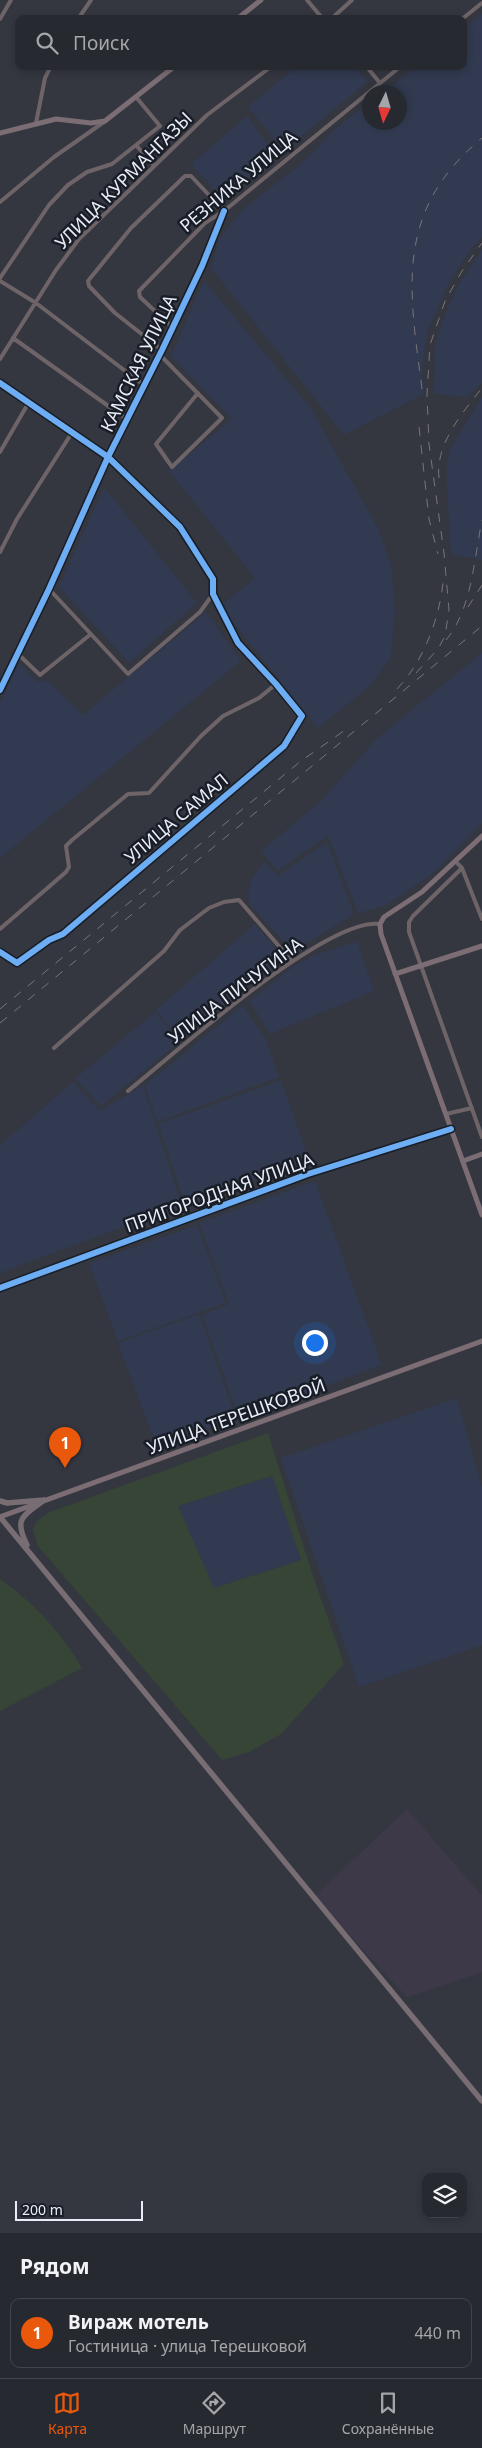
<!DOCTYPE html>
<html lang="ru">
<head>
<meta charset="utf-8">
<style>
  body { margin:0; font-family:"Noto Sans",sans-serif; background:#2f3138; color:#f1f3f6 }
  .controls { position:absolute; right:15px; bottom:15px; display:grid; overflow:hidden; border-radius:10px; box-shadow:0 2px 8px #0003 }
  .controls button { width:45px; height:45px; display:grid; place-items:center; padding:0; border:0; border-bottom:1px solid #43454c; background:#272930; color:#f1f3f6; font:25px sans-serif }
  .compass { position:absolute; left:362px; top:85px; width:45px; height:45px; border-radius:50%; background:#272930; box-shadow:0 2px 8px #0003; rotate:185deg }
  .scale { position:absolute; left:15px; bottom:12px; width:128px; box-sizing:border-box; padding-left:5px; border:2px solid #e8edf9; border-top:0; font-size:14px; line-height:18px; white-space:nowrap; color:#e8edf9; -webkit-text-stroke:4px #191d25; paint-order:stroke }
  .you { position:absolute; left:314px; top:1342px; width:18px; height:18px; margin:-12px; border:4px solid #fff; border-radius:50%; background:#1a73e8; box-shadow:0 0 0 8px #1a73e833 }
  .badge { display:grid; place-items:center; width:32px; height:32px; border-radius:50%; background:#ea580c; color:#fff; font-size:16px; font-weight:700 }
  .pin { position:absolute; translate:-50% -41px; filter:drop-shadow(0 1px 2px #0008) }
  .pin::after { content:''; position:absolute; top:26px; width:18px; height:15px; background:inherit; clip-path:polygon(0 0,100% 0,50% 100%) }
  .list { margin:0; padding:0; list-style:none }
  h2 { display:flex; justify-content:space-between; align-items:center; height:65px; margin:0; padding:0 20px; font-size:21px }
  h2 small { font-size:16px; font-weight:400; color:#a4a6ab }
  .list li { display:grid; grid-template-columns:32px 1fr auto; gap:15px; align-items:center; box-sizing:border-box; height:70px; margin:0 10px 10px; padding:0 10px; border:1px solid #43454c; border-radius:10px }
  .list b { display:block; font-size:19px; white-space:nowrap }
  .list p { margin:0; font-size:16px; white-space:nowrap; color:#a4a6ab }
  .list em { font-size:16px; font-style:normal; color:#a4a6ab }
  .icon { flex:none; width:28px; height:28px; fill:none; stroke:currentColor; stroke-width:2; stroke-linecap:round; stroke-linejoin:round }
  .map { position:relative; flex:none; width:482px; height:2233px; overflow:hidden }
  .search { position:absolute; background:#272930; box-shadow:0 2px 8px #0003; left:15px; right:15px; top:15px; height:55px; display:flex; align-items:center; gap:12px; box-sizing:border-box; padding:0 18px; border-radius:10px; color:#a4a6ab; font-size:19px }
  .sheet { height:145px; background:#272930 }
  nav { display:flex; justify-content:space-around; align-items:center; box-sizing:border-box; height:70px; border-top:1px solid #43454c; background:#272930; font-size:14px; color:#a4a6ab }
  nav a { display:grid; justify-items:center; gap:2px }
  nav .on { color:#ea580c }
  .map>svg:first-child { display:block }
  .commercial { fill:#3e3949 }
  .built { fill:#313a50 }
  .green { fill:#364536; fill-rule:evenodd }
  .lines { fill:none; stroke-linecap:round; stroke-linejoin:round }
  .street { stroke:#6e6468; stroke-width:4 }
  .secondary { stroke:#7b6d73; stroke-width:5 }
  .primary { stroke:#786d72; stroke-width:5.5 }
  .rail { stroke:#79747a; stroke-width:1; stroke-dasharray:9 9; stroke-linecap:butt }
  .cycleway-casing { stroke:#191d25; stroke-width:9 }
  .cycleway { stroke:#6dadf4; stroke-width:6 }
  .labels { text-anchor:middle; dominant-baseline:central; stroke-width:5; stroke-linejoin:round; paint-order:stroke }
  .street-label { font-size:18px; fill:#e8edf9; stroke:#191d25 }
</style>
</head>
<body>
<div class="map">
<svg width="482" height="2233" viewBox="0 0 482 2233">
  <rect width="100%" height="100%" fill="#343740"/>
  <path class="commercial" d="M407,1809l73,85h2v78l-75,25 -93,-100z"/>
  <path class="built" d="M482,14v224l-9,8 -23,35 -23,51 -5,38 2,24 -80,41 -133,-167 8,-28 23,-30 59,-46 33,-34 35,-27 1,19h30v-30h-16l33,-26h46v-37z
    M297,66h57l14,15 -84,70 -36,-44z
    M247,116l29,39 -52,46 -33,-37z
    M482,250v133l-15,14 -33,-3 1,-49 12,-35 12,-26z
    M204,281l106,126 68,121 13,37 4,45 -4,47 -20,28 -53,43 -98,-122 35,-28 -86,-107 63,-52 -61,-63z
    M482,397v163l-31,-6 -4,-67v-22l3,-16z
    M104,487l93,116 -68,60 -70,-76z
    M206,612l35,49 -241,197v-155l19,-40 18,19 11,-1 35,34z
    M482,653v170l-50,51 -47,32 -27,7 -30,-77 -51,35 -16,-20 61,-51 54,-61z
    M327,842l27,72 -61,38 -44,-48 -1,-12 5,-16 12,-15 12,15z
    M255,924l28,33 -103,84 -24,-31z
    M357,941l17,50 -104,43 -21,-33 45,-35 21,-11z
    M243,1005l23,35 13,37 -122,45 -12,-37z
    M155,1012l24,30 -78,64 -26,-27z
    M281,1080l28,80 -124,44 -27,-80z
    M73,1082l27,28 43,-24 39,119 -182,68v-128z
    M315,1181l67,184 -143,53 -37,-103 27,-11 -30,-81z
    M197,1225l29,78 -108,38 -29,-78z
    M199,1314l37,104 -79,29 -39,-104z
    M457,1398l25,89v158l-123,42 -78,-229z
    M272,1476l29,84 -87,28 -37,-82z"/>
  <path class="green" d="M268,1433l44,140 32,91 -63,70 -32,18 -27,8 -184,-214 -5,-17 4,-8 13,-9zM272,1476l29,84 -87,28 -36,-82z
    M0,1579c33,23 62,54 82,89l-82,43z"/>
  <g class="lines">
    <path class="street" d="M307,0l16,19
      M0,19l11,-19
      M78,19l13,-19
      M331,19l21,-19
      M462,19l20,-16
      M366,66l14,17
      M36,123l9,-45 6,-12
      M136,145l18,21
      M0,202l54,-45 50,-35
      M0,278l49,-73 19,-20 19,-13 25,-8 48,-38 -24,-29
      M0,281l36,22 109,83
      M173,328l-33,-31 -1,-6 66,-68 19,-12 177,-145
      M13,338l115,82
      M162,350l-47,-37 -26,-27 -1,-5 43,-53 54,-52h6l33,35
      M160,355l62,63 -50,49 -16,-23 42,-51
      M0,359l56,-89 23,-31 128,-124 65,-49
      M0,383l108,74 72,70 33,52v15l25,49 38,41 26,32 -18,30 -221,188 -14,6 -32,23 -17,-11
      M0,452l29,-50
      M0,552l17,-33 56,-88
      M49,589l79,85 72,-62 13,-18
      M18,654l22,21 51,-41
      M0,690l49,-101 59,-132 54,-107 40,-84 22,-55
      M456,862l6,6 20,51
      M462,868l-49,48 -4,6v10l73,205
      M0,929l66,-57 3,-5 -3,-21 6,-6 56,-46 21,-1 52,-57 22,-20 36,-18 17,-14
      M54,1048l110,-97 16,-21 29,-22 15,-6 15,-2 52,60
      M128,1091c45,-36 199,-175 252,-167
      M446,1114l26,-6
      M0,1288l308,-114 143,-45"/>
    <path class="secondary" d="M237,19l24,-19
      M0,133l56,-14 35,4 14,-2 70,-55
      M482,836l-60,56 -38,25 -4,7 1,10 101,281
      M395,974l87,-28
      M463,1161l19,-7
      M0,1517l482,-176"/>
    <path class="primary" d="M0,1501l7,2 37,-3
      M0,1517l482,584
      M27,1545c-14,-28 -3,-29 17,-45"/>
    <path class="rail" d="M422,389c-13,-100 -28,-178 60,-251
      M419,427l10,92 9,35
      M439,478c-4,-34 24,-66 43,-90
      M468,607l14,-22
      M446,640c26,-31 28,-81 36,-120
      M416,673l22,-24 7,-13 4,-26 -5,-57 -15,-109 -2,-50 3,-49 15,-44 17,-30 20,-28
      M397,689c26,-27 42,-69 46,-106
      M0,1009l301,-248 47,-33
      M0,1023l482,-397"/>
    <defs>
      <path id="cycleway" d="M0,383l108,74 72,70 33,52v15l25,49 38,41 26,32 -18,30 -221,188 -14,6 -32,23 -17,-11
        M0,690l49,-101 59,-132 54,-107 40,-84 22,-55
        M0,1288l308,-114 143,-45"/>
    </defs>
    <use href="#cycleway" class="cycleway-casing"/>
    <use href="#cycleway" class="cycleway"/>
  </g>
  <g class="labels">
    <g class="street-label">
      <text transform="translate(123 180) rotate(-45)">УЛИЦА КУРМАНГАЗЫ</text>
      <text transform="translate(238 181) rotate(-40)">РЕЗНИКА УЛИЦА</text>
      <text transform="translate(138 363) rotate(-64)">КАМСКАЯ УЛИЦА</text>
      <text transform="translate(176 818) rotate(-40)">УЛИЦА САМАЛ</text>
      <text transform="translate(235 990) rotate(-37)">УЛИЦА ПИЧУГИНА</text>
      <text transform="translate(219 1192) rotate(-20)">ПРИГОРОДНАЯ УЛИЦА</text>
      <text transform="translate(236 1416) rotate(-20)">УЛИЦА ТЕРЕШКОВОЙ</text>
    </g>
  </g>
</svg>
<div class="controls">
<button><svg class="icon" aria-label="layers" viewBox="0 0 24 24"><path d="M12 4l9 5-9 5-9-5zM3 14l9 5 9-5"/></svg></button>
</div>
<svg class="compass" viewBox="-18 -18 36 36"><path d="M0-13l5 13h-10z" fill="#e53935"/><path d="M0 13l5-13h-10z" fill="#a4a6ab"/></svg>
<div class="scale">200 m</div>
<div class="you"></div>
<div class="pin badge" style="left:65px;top:1468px">1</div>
<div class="search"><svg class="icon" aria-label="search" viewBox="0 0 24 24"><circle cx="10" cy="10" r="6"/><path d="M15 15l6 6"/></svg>Поиск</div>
</div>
<section class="sheet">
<h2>Рядом<small></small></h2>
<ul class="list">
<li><span class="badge">1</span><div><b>Вираж мотель</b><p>Гостиница · улица Терешковой</p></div><em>440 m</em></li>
</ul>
</section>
<nav>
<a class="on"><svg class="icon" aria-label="map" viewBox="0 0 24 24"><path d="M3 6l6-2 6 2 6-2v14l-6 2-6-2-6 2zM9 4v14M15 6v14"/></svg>Карта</a>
<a><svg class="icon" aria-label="directions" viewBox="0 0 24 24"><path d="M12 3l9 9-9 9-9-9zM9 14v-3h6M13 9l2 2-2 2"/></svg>Маршрут</a>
<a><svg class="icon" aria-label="saved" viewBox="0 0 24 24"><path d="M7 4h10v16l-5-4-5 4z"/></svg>Сохранённые</a>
</nav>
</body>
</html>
